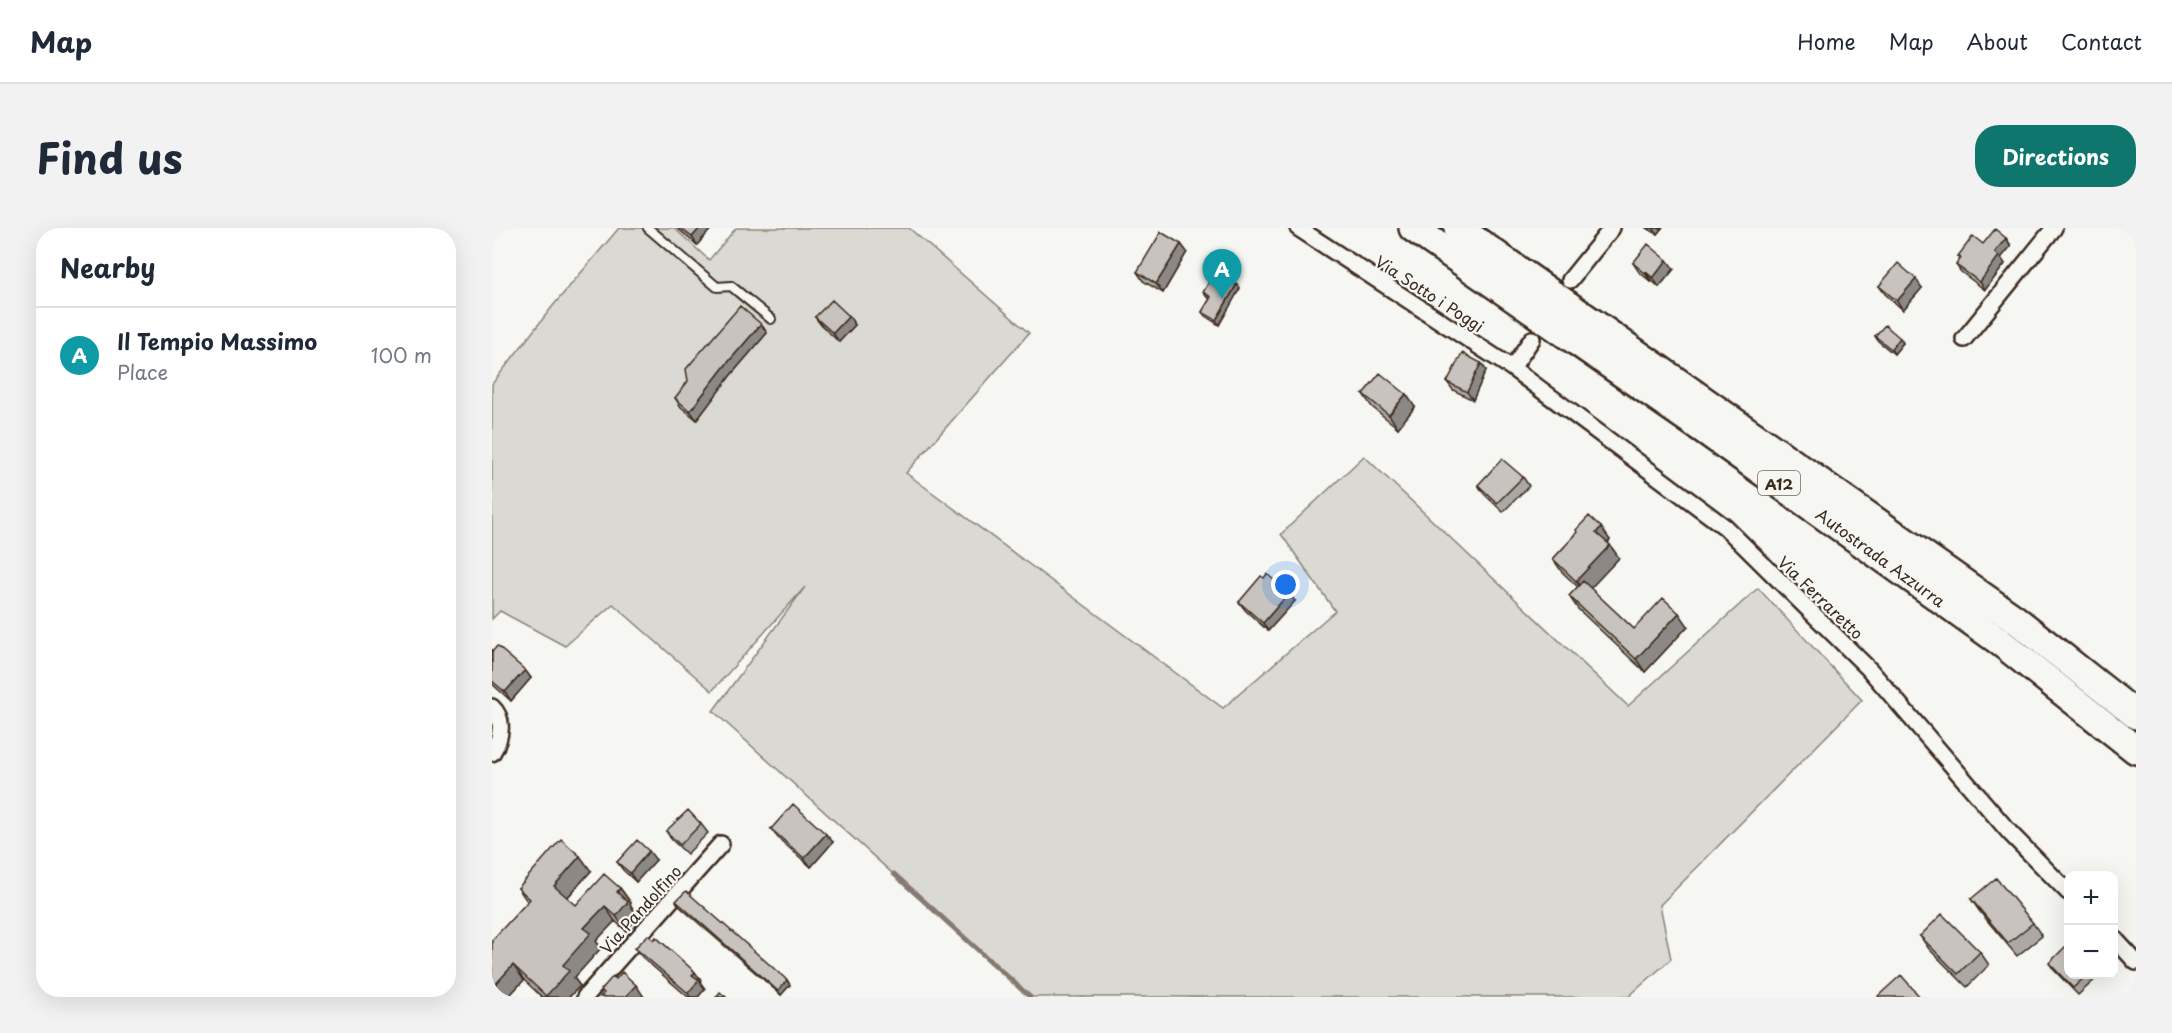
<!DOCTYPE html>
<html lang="en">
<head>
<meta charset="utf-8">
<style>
  body { margin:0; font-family:"Playpen Sans",sans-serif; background:#f2f2f3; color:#1f2937 }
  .controls { position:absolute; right:18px; bottom:18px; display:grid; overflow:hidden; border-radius:12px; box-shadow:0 6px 24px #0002 }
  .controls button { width:54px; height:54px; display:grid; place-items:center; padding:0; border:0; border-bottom:2px solid #e0e1e3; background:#fff; color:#1f2937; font:30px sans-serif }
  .you { position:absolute; left:794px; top:357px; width:21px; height:21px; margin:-15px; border:4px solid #fff; border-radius:50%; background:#1a73e8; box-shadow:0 0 0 9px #1a73e833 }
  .badge { display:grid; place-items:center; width:39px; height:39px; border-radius:50%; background:#0f766e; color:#fff; font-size:20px; font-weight:700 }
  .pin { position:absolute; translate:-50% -50px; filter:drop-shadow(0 2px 3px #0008) }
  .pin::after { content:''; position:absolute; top:32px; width:21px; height:18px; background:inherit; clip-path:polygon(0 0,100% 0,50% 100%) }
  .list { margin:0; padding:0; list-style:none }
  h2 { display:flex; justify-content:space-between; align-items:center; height:78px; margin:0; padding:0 24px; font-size:26px }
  h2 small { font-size:20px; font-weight:400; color:#747a83 }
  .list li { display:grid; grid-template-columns:39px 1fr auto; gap:18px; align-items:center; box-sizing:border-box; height:96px; padding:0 24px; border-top:2px solid #e0e1e3 }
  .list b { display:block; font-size:22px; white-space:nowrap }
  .list p { margin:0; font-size:20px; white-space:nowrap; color:#747a83 }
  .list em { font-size:20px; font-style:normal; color:#747a83 }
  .map { position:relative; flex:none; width:1644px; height:769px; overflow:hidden; border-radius:24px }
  header { display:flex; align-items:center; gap:36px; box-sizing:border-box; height:84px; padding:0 30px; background:#fff; border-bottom:2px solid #e0e1e3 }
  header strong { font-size:28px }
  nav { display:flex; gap:33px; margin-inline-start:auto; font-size:21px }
  .intro { display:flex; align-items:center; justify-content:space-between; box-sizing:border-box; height:144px; padding:0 36px }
  h1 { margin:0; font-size:42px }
  .button { padding:15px 27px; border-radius:24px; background:#0f766e; color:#fff; font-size:21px; font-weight:700 }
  main { display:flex; gap:36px; padding:0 36px }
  aside { flex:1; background:#fff; border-radius:24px; box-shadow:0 6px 24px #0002 }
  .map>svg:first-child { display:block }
  .green { fill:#dad9d3; stroke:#8a8278; stroke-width:1.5 }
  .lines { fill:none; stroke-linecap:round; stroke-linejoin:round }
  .stream { stroke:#857a71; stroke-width:5 }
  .lane-casing { stroke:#3b2a1e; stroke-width:12 }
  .street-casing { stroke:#3b2a1e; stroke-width:20 }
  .highway-casing { stroke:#3b2a1e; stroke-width:32 }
  .lane { stroke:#f6f6f2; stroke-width:8 }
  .street { stroke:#f6f6f2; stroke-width:15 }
  .highway { stroke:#f6f6f2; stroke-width:27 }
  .wall { fill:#aca8a3; stroke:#3b2a1e; stroke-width:1.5 }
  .shaded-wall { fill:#8c8885; stroke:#3b2a1e; stroke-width:1.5 }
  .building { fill:#c8c3be; stroke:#3b2a1e; stroke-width:1.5 }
  .labels { text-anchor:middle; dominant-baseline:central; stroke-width:4.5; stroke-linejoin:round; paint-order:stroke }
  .shield { fill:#f6f6f2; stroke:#73675e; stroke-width:1.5 }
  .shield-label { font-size:15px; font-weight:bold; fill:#3b2a1e }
  .street-label { font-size:16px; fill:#3b2a1e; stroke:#f6f6f2 }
</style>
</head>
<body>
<header>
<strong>Map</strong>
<nav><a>Home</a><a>Map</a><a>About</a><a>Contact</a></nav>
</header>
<div class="intro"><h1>Find us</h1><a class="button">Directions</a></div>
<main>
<aside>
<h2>Nearby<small></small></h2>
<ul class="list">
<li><span class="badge" style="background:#0f9aa8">A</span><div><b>Il Tempio Massimo</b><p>Place</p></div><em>100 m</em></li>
</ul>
</aside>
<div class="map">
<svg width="1644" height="769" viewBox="0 0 1644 769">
  <rect width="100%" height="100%" fill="#f6f6f2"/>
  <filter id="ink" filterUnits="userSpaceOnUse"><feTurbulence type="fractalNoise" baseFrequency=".0167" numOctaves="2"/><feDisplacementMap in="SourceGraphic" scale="12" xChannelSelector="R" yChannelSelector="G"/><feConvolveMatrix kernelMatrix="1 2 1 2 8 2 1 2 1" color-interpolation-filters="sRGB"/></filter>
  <g filter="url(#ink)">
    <path class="green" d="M127,0h55l35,32 27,-32h173l120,105 -123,140 317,235 112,-97 -54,-77 83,-78 264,250 130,-118 104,112 -202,205 11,54 -43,38h-599l-316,-286 92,-124 -93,104 -99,-87 -48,42 -65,-35 -8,8v-235l60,-77z"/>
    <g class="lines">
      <path class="stream" d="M402,646l136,123"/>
      <defs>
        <path id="lane" d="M156,0l69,59 14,-1 40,33"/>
        <path id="street" d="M806,0l214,140 213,159 144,142 141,164 58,59
          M1078,52l42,-52
          M1472,111l90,-111
          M1020,140l20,-29
          M0,479c13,12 9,32 0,46
          M1622,710l22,24
          M93,769l136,-153"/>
        <path id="highway" d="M921,0l294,204 292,209 137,109
          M966,0l557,391 121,96"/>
      </defs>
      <use href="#lane" class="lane-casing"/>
      <use href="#street" class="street-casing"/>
      <use href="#highway" class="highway-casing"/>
      <use href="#lane" class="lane"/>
      <use href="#street" class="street"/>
      <use href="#highway" class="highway"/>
    </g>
    <path class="wall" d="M185,0h35l-15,17z
      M1155,0h15l-5,6z
      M1514,10l5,8 -10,12 4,6 -20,26 -24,-18 -5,-7 4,-6 -2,-3 25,-12z
      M689,16l6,8 -24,41 -20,-12 -6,-9z
      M1141,35l41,6 -15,18 -7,-6 -1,1 -12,-10z
      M745,56l3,4 -21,37 -14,-9 -3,-4 8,-13 -4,-3 -3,-4z
      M1387,58l43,2 -19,22 -18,-16z
      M323,89l40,8 -16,17 -18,-17z
      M269,96l6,9 -37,43 -33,44 -16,-13 -6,-9z
      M1383,108l25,2 3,5 -9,11 -16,-13z
      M989,135l5,7 -13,30 -20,-10 -6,-8z
      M871,166l52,13 -17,21 -26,-21z
      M1031,249l6,9 -26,26 -19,-18 -6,-9z
      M1084,302l34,10 -2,3 11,15 -29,30 44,41 54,-3 -43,46 -67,-63 -9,-13 9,-9 -16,-15 -9,-13 25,-27z
      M803,373l-27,30 -23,-21 -6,-8z
      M0,422l33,20 6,8 -20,23 -19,-17z
      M209,596l7,9 -21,21 -15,-14 -6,-9z
      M279,601l62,13 -22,25 -33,-29z
      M164,632l-20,22 -13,-12 -6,-8z
      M99,643l-24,27 9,7 44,-17 11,15 -1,1 8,13 -12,14 -11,-10 -19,20 5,7 -27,30 6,8 -11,11h-27l-18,-17 -16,17h-16l35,-96 -9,-13z
      M1479,671l62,24 9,13 -25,20 -37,-44z
      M184,673l111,79 3,5 -9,10 -102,-89z
      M1428,708l60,16 9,13 -22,22 -38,-38z
      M143,720l66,32 -1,2 5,7 -7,8h-10l-46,-40z
      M1557,735l19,12h32l-22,20 -24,-25z"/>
    <path class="shaded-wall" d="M208,0h12l-15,17 -5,-8z
      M1161,0h9l-5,6z
      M1514,10l5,8 -10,12 4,6 -20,26 -5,-8 15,-30z
      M689,16l6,8 -24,41 -7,-9z
      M1175,32l7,9 -15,18 -6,-9z
      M1154,44l6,9 -1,1 -6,-9z
      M1424,51l6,9 -19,22 -6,-9z
      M745,56l3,4 -21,37 -3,-5z
      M357,88l6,9 -16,17 -6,-9z
      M269,96l6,9 -37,43 -33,44 -7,-9 34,-44z
      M1408,110l3,5 -9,11 -3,-5z
      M989,135l5,7 -13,30 -6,-8z
      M914,166l9,13 -17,21 -9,-13z
      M1109,299l9,13 -5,6 -9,-13z
      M1118,317l9,13 -34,36 -9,-13z
      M797,365l6,8 -27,30 -5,-8z
      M1187,385l9,13 -43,46 -9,-13z
      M33,442l6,8 -20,23 -6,-9z
      M334,606l7,8 -22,25 -7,-9z
      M157,623l7,9 -20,22 -6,-9z
      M88,628l11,15 -27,30 -10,-15z
      M128,660l11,15 -1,1 8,13 -12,14 -10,-15 1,-24z
      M113,678l10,15 -19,20 5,7 -27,30 6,8 -11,11h-23v-1l17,-31 21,-37z
      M21,737l11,15 -16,17h-16v-9z
      M203,744l6,8 -1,2 5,7 -7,8h-8l-2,-4 4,-18z
      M295,752l3,5 -9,10 -3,-4z
      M144,757l8,12h-19z"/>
    <path class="building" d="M188,0h20l-8,9z
      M1503,1l11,9 -11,14 4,4 -19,26 -24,-17 5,-7 -3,-2 15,-20 10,8z
      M669,4l20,12 -25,40 -19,-12z
      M1156,16l19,16 -14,18 -7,-6 -1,1 -12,-10z
      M1406,35l18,16 -19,22 -18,-15z
      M724,43l21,13 -21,36 -14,-8 9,-15 -8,-5z
      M340,72l17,16 -16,17 -18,-16z
      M248,78l21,18 -37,43 -34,44 -15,-13 13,-17 -2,-12z
      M1393,97l15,13 -9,11 -16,-13z
      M970,125l19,10 -14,29 -20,-10z
      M888,145l26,21 -17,21 -26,-21z
      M1010,231l21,18 -26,26 -19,-18z
      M1097,288l12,11 -5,6 14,12 -34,36 -23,-22 25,-27 -2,-2z
      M775,346l22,19 -26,30 -24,-21 22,-26 3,2z
      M1091,353l51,48 29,-31 16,15 -43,46 -67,-63z
      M5,418l28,24 -20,22 -13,-11v-31l1,1z
      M301,576l33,30 -22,24 -33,-29z
      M196,582l13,14 -21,21 -14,-14z
      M69,611l19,17 -26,30 22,19 28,-31 16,14 -3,4 11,10 -12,14 -11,-10 -21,22 7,5 -28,32 6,6 -23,25 -33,-31 -21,23v-48l38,-41 -12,-11z
      M145,612l12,11 -19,22 -13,-11z
      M1504,650l37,45 -25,20 -37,-44z
      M194,663l101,89 -9,11 -102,-90z
      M1450,686l38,38 -22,22 -38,-38z
      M156,707l6,5 2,-3 39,35 -3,3 7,5 -11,13 -53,-45z
      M1576,716v31h19l-14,13 -24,-25z
      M130,744l14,13 -11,12h-25l4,-4 -3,-3 12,-14 3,3z
      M1409,747l19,22h-41l-1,-1z
      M228,764l6,5h-10z"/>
  </g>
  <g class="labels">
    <rect class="shield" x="1266" y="243" width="42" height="24" rx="4.5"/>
    <g class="shield-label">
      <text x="1287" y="255">A12</text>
    </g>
    <g class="street-label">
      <text transform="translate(938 65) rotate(33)">Via Sotto i Poggi</text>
      <text transform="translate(1389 329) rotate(36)">Autostrada Azzurra</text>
      <text transform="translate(1329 369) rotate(44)">Via Ferraretto</text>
      <text transform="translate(148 681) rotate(-48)">Via Pandolfino</text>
    </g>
  </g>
</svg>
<div class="controls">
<button>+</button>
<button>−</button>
</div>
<div class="you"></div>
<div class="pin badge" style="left:730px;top:71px;background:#0f9aa8">A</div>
</div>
</main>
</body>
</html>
